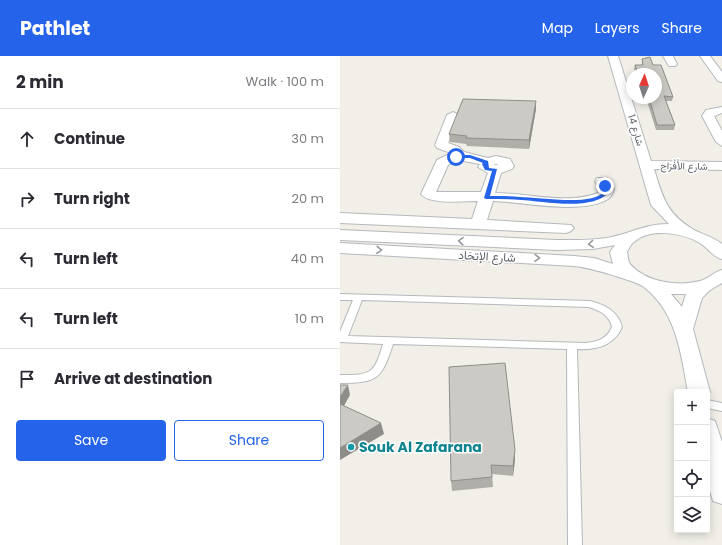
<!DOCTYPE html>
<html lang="en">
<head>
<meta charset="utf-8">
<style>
  body { margin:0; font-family:Poppins,Vazirmatn,sans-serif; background:#f7f7f7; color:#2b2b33 }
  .controls { position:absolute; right:12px; bottom:12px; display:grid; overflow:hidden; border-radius:4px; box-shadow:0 2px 10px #0003 }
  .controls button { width:36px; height:36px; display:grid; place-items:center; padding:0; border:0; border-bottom:1px solid #e1e1e2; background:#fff; color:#2b2b33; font:20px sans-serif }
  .compass { position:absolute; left:286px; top:12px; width:36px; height:36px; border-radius:50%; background:#fff; box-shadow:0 2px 10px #0003; rotate:3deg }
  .stop { position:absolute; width:12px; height:12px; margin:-9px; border:3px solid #2563eb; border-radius:50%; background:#fff }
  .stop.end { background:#2563eb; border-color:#fff; box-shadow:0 1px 4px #0008 }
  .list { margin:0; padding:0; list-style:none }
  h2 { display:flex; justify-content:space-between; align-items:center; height:52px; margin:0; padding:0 16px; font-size:17px }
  h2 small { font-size:13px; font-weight:400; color:#7c7c81 }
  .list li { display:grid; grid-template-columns:26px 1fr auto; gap:12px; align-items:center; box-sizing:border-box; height:60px; padding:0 16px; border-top:1px solid #e1e1e2 }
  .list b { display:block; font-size:15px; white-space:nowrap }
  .list em { font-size:13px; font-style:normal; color:#7c7c81 }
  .actions { display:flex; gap:8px; padding:12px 16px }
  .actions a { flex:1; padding:9px 0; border:1px solid #2563eb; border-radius:4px; text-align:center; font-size:14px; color:#2563eb }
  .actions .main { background:#2563eb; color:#fff }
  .icon { flex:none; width:22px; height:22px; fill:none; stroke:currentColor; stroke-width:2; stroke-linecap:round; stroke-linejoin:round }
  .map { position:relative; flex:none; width:382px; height:489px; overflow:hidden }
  header { display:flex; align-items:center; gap:24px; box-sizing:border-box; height:56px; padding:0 20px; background:#2563eb; color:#fff }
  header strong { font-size:19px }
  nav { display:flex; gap:22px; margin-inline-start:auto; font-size:14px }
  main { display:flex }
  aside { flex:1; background:#fff }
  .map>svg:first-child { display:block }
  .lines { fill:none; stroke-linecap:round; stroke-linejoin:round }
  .lane-casing { stroke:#b5b8bc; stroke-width:2 }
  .street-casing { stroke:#b5b8bc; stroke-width:2 }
  .lane { fill:#fff; fill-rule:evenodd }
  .street { fill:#fff; fill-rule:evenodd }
  .wall { fill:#afaea9 }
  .shaded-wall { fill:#8f8d8a }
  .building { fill:#cccac5; stroke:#8f8d8a }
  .oneway { stroke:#979a9d }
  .route { fill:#2563eb }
  .culture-dot { fill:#0f9aa8; stroke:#fff; stroke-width:1.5 }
  .labels { text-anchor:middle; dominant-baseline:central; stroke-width:3; stroke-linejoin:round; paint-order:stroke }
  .far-street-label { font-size:10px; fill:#5f6368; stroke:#fff }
  .street-label { font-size:12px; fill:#5f6368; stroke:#fff }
  .near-culture-label { font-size:14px; font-weight:bold; fill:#0d838f; stroke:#fff; text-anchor:start }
</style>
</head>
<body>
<header>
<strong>Pathlet</strong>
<nav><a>Map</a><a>Layers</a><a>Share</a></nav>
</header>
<main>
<aside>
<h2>2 min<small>Walk · 100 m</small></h2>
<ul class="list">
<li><svg class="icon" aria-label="ahead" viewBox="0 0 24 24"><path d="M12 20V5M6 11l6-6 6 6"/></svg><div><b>Continue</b></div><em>30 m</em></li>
<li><svg class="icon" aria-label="right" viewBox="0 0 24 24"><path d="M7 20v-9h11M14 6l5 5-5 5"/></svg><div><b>Turn right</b></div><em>20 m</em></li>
<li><svg class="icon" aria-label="left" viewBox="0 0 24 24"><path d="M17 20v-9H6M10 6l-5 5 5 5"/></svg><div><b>Turn left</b></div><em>40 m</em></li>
<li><svg class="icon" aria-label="left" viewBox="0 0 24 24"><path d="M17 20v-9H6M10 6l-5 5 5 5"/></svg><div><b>Turn left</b></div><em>10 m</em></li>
<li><svg class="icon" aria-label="arrive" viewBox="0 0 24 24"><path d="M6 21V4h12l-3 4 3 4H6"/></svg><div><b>Arrive at destination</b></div></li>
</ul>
<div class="actions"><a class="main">Save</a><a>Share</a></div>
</aside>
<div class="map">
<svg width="382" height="489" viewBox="0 0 382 489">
  <rect width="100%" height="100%" fill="#f1efe8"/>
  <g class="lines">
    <defs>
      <path id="lane" d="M0,238l250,7c15,4 28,10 32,26 -8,19 -26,23 -45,22l5,196h-14l-1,-196 -174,-5c-11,35 -16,39 -53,39v-8c32,0 34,-1 43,-31l-43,-2v-10l13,-32h-13zM22,244l227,7c12,4 20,8 23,20 -5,12 -15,15 -27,16l-237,-7z
        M367,344l15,3v8l-15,-3z"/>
      <path id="street" d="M268,0h10l33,105 71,1v8l-68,-1c9,29 12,44 40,61 10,5 19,7 28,14v15c-9,-2 -14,-11 -22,-16 -17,-10 -50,-16 -66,-1 -3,2 -5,6 -7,10 1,4 1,9 3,12 15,18 48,23 70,17 8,-2 14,-9 22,-11v13l-12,7 -8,8 -9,31 17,63 -3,5v-5h-19c-7,-38 -11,-79 -44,-105 -7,-5 -17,-7 -25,-10 -16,-5 -29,-9 -45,-11l-234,-13v-10l234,13 20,2 19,6 -3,-12 5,-7 -22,4 -36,1 -217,-10v-10l217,10c21,0 46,1 66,-6 16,-5 28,-10 46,-10l-18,-19zM331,238h15l-4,13z
        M323,0h10l4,8 -2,2h-6z
        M360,0h10l12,16v10l-4,-1z
        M382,51v6l-8,3 8,15v15l-6,-4 -14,-26 4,-6z
        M113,56l6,3 -11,28 11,4 5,5 24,6 8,-2 14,3 4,7 -2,3 -11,4 -6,20c33,0 71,12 103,0l2,-4 -5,-8 2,-3h10l7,11c-1,4 -3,8 -6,10 -25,16 -86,3 -115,2l-6,19 84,5 3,3 -3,3 -5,2 -226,-10v-10l132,6 6,-18c-13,0 -49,4 -57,-7l16,-34 14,-7 -14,-5 -2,-3 12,-30zM118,104l22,4 -2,3 10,6 -7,19h-45l12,-27zM156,108l3,1h-7h1z
        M367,362l8,3 7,21v62l-9,-3 -6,-21z"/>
    </defs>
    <use href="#lane" class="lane-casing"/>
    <use href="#street" class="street-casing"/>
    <use href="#lane" class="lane"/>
    <use href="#street" class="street"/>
  </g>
  <path class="wall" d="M302,3l11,6 20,32 -1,4h-6l9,24 -1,5h-18l-9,-29h-3v-3h12v-24h-20l-2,-5 1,-4h7z
    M196,53l-7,40 -62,-3 -1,-2 -16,-2 -1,-8z
    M175,394v10l-2,16 -21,-2 1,13 -41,4 -1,-10z"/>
  <path class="shaded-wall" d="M196,45v8l-7,40v-9z
    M8,329l2,10 -10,18v-16z
    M41,367l3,11 -44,26v-12z
    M175,394v10l-2,16v-10z"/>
  <path class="building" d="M310,1l3,8h8l12,32 -9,-1 11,29h-18l-8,-27h7v-24h-18l-3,-9h8l-1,-6z
    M123,43l73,2 -7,39 -63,-2 1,-2 -18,-2z
    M165,307l10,87 -2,16 -22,-1 1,12 -41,4 -2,-114z
    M0,329h8l-8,12z
    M0,348l41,19 -41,25z"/>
  <defs><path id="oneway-chevron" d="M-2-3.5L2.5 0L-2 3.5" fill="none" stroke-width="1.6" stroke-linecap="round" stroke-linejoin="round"/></defs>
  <g class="oneway">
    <use href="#oneway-chevron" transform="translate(121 185) rotate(-177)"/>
    <use href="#oneway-chevron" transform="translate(251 188) rotate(175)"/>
    <use href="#oneway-chevron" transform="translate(39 194) rotate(3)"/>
    <use href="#oneway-chevron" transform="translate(197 202) rotate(3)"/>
  </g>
  <path class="route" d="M116,99h14l18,6 1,7 8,1 -7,27c10,0 20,0 30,1 18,0 74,10 84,-6l-1,-5 2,-1 4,6c-13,21 -67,10 -88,9 -12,-1 -23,-1 -35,-1l-2,-1 8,-27 -7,-1 -3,-6 1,-1 -13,-5h-16z"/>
  <circle class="culture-dot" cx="11" cy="391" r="4"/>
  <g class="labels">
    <g class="far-street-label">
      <text transform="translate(296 74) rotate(73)">شارع 14</text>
      <text transform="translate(344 110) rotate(1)">شارع الأَفْرَاح</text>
    </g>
    <g class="street-label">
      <text transform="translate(147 200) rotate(3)">شارع الإتحَاد</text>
    </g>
    <g class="near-culture-label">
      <text x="19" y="391">Souk Al Zafarana</text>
    </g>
  </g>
</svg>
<div class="controls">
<button>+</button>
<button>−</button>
<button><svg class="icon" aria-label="locate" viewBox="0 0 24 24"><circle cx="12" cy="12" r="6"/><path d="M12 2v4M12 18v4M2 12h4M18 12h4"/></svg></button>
<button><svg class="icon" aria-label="layers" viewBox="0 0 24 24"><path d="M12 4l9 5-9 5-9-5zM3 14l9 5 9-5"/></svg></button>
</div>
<svg class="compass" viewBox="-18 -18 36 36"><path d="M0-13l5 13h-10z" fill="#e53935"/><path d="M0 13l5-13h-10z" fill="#7c7c81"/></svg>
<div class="stop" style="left:116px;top:101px"></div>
<div class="stop end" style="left:265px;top:130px"></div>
</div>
</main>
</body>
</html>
